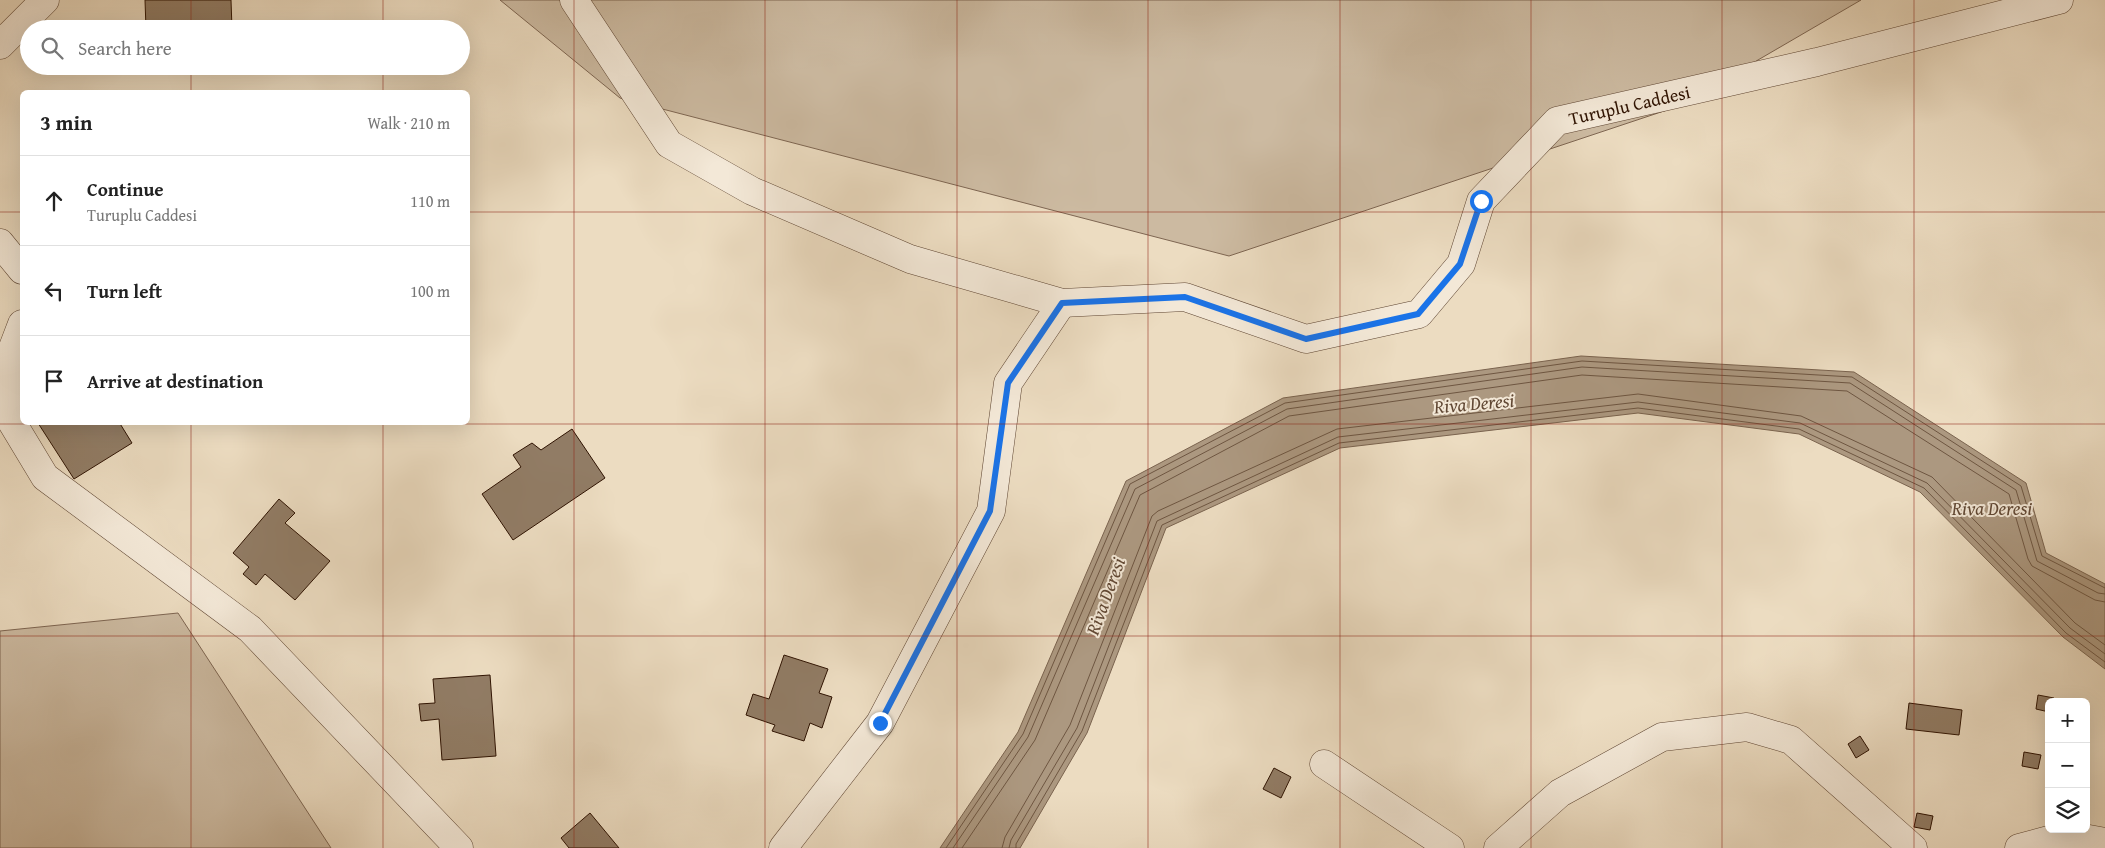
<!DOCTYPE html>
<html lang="en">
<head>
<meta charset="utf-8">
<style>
  body { margin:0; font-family:"Gentium Book Plus",serif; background:#f2f2f2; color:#222 }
  .controls { position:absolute; right:15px; bottom:15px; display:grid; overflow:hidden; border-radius:8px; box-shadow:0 5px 20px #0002 }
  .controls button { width:45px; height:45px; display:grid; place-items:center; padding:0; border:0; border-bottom:1px solid #e0e0e0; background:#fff; color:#222; font:25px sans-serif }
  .stop { position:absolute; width:15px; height:15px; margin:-11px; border:4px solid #1a73e8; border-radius:50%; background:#fff }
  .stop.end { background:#1a73e8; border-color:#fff; box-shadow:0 1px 5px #0008 }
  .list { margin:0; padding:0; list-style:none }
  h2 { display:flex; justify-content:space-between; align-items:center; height:65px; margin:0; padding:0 20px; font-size:21px }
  h2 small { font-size:16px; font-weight:400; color:#767676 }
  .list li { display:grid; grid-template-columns:32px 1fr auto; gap:15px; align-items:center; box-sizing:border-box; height:90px; padding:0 20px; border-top:1px solid #e0e0e0 }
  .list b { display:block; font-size:19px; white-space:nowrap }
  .list p { margin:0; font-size:16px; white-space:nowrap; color:#767676 }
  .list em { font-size:16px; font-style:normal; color:#767676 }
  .icon { flex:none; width:28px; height:28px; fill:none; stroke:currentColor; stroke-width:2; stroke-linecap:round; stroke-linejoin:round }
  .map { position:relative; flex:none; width:2105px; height:848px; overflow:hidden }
  .search { position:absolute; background:#fff; box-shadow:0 5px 20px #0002; left:20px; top:20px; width:450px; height:55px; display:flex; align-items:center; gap:12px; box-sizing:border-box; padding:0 18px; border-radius:28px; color:#767676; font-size:19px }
  .panel { position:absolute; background:#fff; box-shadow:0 5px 20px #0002; left:20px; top:90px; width:450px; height:335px; border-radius:8px }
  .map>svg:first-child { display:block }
  .green { fill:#ccbaa1; stroke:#7e6652 }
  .water { fill:#ac9880; stroke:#7a634e }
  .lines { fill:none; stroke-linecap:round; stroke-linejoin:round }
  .shore { stroke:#6e5641; stroke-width:1 }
  .building { fill:#917c65; stroke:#2f1302 }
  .minor-casing { stroke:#5e4532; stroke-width:29 }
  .minor { stroke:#f3e8d7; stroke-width:28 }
  .route { stroke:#1a73e8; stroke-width:6 }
  .grid { fill:none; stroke:#8f2418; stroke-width:1; stroke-opacity:0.55 }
  .labels { text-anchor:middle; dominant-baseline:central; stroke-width:4; stroke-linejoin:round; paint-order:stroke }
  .street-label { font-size:18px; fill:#2f1302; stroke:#f3e8d7 }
  .water-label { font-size:19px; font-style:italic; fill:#614834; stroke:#f3e8d7 }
</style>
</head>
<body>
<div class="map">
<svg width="2105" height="848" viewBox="0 0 2105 848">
  <rect width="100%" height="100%" fill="#ecdcc1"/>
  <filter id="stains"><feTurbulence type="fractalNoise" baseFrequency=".004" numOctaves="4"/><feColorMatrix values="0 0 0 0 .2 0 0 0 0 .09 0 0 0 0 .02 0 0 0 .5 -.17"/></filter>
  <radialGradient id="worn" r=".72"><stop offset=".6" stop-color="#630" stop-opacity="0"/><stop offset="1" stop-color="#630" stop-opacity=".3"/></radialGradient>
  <path class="green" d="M500,0h1361l-182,106 -450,150 -609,-158z
    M178,613l153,235h-331v-217z"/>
  <path class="water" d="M1581,356l273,16 172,111 20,70 59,31v85l-42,-32 -143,-145 -121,-58 -161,-21 -298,35 -174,80 -79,205 -67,115h-80l78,-116 108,-251 157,-83z"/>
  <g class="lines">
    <path class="shore" d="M946,848l77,-114 107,-250 155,-81 297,-42 270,16 169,109 21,70 63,32
      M953,848l75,-111 107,-248 152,-80 295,-42 268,16 166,107 21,71 61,32 7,1
      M962,848l73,-108 105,-245 149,-79 293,-41 265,16 162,103 19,65 4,7 63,34 10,2
      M1002,848l3,-11 65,-112 82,-209 6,-5 179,-82 301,-35 163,22 131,61 143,146 30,22
      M1009,848l2,-8 66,-112 80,-207 181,-84 300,-35 162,21 127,60 143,145 35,26
      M1016,848v-4l66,-113 80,-206 177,-82 299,-35 161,21 125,59 142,145 39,29"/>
  </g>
  <path class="building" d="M145,0h86l1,29h-86z
    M119,422l13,21 -58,36 -36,-56z
    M572,429l33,49 -92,62 -31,-46 39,-27 -8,-12 19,-12 9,7z
    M279,499l16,14 -10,10 45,38 -35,39 -30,-26 -9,11 -13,-11 6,-7 -16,-14z
    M784,655l44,14 -9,24 13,4 -10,31 -12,-5 -6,18 -32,-10 3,-6 -29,-10 7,-21 16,5z
    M490,675l6,81 -54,4 -3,-41 -18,2 -2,-17 16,-1 -2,-24z
    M2038,695l16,3 -1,4h-4v10l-13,-3z
    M1909,703l53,7 -3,25 -53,-6z
    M1860,736l9,14 -13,8 -8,-14z
    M2024,752l17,3 -3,14 -16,-3z
    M1274,768l17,9 -10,21 -18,-9z
    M590,813l29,35h-50l-8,-10z
    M1917,813l16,3 -3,14 -16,-3z"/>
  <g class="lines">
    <defs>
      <g id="minor">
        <path id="s1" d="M574,0l95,144 83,47 158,68 152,44 123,-6 121,42 113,-25 42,-50 20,-63 76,-80 260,-59 242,-62"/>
        <path d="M0,45l45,-45"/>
        <path d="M0,243l22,27"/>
        <path d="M22,324l-13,34 1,61 35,58 205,152 209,219"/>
        <path d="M1324,764l126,84"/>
        <path d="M783,848l97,-125 111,-212 17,-128 54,-80"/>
        <path d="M1498,848l62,-55 102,-56 85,-10 44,13 122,108"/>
        <path d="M2019,848l48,-13 38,7"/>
      </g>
    </defs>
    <use href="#minor" class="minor-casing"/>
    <use href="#minor" class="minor"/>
  </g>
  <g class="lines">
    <path class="route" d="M880,723l110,-212 18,-128 54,-80 123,-6 121,42 112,-25 42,-50 21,-63"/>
  </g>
  <path class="grid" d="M191,0v29M383,0v29M574,0v848M765,0v848M957,0v848M1148,0v848M1340,0v848M1531,0v848M1722,0v848M1914,0v848M191,66v26M383,66v26M0,212h22M468,212h1637M191,422v426M383,422v426M0,424h2105M0,636h2105"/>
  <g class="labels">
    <g class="street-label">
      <text stroke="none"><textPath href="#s1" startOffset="1281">Turuplu Caddesi</textPath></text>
    </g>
    <g class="water-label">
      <text transform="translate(1474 403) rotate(-5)">Riva Deresi</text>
      <text x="1992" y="508">Riva Deresi</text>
      <text transform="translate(1105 596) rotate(-70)">Riva Deresi</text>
    </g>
  </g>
  <rect width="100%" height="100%" filter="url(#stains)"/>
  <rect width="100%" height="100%" fill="url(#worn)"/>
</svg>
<div class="controls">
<button>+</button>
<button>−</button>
<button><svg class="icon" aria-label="layers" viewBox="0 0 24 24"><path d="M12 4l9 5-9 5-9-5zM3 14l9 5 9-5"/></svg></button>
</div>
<div class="stop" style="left:1481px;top:201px"></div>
<div class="stop end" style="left:880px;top:723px"></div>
<div class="search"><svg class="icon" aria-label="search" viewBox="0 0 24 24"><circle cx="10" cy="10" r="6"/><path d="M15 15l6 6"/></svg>Search here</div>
<section class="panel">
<h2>3 min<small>Walk · 210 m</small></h2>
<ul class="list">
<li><svg class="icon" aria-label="ahead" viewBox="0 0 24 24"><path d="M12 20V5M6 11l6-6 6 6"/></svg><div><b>Continue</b><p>Turuplu Caddesi</p></div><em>110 m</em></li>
<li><svg class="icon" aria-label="left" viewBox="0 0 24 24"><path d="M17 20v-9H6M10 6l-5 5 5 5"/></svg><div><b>Turn left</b></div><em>100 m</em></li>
<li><svg class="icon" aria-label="arrive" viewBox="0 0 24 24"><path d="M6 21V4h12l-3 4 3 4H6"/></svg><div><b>Arrive at destination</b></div></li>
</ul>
</section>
</div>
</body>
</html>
